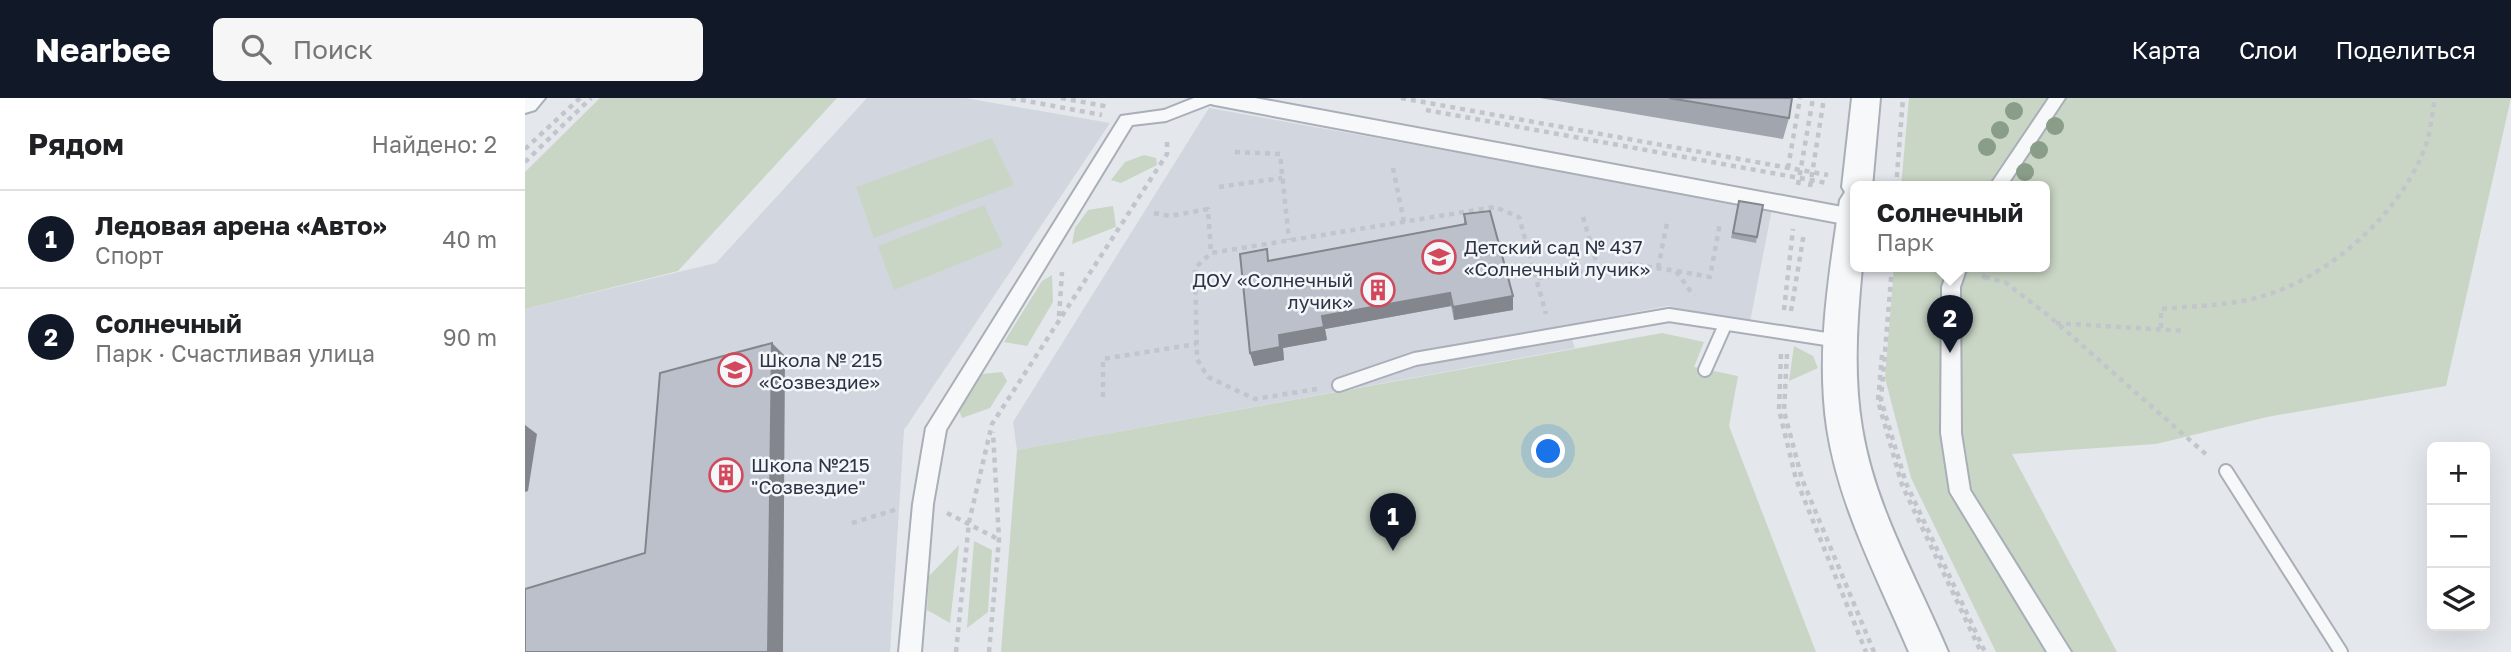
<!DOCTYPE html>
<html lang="ru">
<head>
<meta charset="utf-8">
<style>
  body { margin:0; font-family:"Golos Text",sans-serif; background:#f6f6f6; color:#202124 }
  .controls { position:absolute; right:21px; bottom:21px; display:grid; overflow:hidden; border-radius:10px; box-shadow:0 7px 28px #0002 }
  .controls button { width:63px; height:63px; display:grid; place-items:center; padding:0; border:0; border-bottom:2px solid #e0e0e0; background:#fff; color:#202124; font:35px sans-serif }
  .you { position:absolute; left:1024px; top:354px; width:24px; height:24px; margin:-18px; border:5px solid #fff; border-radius:50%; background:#1a73e8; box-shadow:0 0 0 10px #1a73e833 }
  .badge { display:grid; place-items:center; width:46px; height:46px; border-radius:50%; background:#111827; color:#fff; font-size:23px; font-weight:700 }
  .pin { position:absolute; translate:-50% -58px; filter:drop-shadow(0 2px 4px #0008) }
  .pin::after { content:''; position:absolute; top:37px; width:24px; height:21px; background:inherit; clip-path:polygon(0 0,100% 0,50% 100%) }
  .popup { position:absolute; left:1325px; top:83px; width:200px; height:91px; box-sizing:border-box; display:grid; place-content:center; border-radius:10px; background:#fff; filter:drop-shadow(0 2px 5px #0005); font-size:23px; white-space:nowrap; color:#757577 }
  .popup b { font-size:26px; color:#202124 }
  .popup::after { content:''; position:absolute; left:50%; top:100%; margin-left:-14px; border:14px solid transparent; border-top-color:#fff }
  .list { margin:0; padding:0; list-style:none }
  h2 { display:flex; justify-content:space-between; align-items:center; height:91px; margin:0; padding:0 28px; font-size:30px }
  h2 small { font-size:23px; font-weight:400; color:#757577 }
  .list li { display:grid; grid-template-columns:46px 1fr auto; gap:21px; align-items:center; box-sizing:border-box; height:98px; padding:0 28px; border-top:2px solid #e0e0e0 }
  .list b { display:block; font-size:26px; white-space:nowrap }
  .list p { margin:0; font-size:23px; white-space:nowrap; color:#757577 }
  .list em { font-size:23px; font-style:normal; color:#757577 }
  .icon { flex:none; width:38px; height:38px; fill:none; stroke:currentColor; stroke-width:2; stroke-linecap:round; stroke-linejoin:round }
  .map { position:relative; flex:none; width:1986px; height:554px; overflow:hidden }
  header { display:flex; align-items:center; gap:42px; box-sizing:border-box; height:98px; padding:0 35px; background:#111827; color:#fff }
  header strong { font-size:33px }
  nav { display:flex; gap:38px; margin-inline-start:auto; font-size:24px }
  .search { width:490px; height:63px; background:#f6f6f6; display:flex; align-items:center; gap:18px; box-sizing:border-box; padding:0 24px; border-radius:10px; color:#757577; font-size:26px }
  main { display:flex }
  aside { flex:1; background:#fff }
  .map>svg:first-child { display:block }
  .built { fill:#d2d6de }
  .green { fill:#c9d6c5 }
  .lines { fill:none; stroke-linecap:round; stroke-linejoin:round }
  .service-casing { stroke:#a9aeb7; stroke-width:16 }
  .pedestrian-casing { stroke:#a9aeb7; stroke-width:4 }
  .minor-casing { stroke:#a9aeb7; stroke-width:4 }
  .tertiary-casing { stroke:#a9aeb7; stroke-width:4 }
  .path { stroke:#c2c5cb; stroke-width:4.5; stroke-dasharray:5 5; stroke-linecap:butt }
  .service { stroke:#f7f8fa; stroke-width:12 }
  .pedestrian { fill:#f7f8fa; fill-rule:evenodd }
  .minor { fill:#f7f8fa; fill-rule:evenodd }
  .tertiary { fill:#f7f8fa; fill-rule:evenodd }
  .tree { fill:#899d89 }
  .wall { fill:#a1a5ae }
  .shaded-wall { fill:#83868d }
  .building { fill:#bbc0ca; stroke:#83868d; stroke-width:2 }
  .labels { text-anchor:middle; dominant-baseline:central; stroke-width:5; stroke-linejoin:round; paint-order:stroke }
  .poi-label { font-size:19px; fill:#2b3445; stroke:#f4f6f9; text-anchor:start }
</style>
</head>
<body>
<header>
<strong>Nearbee</strong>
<div class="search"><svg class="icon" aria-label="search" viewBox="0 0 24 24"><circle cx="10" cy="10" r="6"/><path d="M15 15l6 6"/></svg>Поиск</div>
<nav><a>Карта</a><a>Слои</a><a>Поделиться</a></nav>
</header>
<main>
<aside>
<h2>Рядом<small>Найдено: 2</small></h2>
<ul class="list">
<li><span class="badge">1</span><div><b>Ледовая арена «Авто»</b><p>Спорт</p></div><em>40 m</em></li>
<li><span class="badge">2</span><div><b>Солнечный</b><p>Парк · Счастливая улица</p></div><em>90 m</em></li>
</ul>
</aside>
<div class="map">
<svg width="1986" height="554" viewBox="0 0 1986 554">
  <rect width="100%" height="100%" fill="#e4e7ec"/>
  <path class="built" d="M342,0h98l145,25 -206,307 -14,222h-365v-343l191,-46z
    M684,10l563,101 -22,113 -83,-16 -100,19 8,23 -558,102 -4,-28z"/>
  <path class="green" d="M75,0h237l-159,173 -153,38v-137z
    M1384,0h602l-65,288 -179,31 -111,27 -144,10 105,198h-121l-85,-174 -26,-100 9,-111h151v-80h-144z
    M467,40l22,47 -140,53 -18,-51z
    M619,57l12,3 1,7 -36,18 -10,-3 14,-18z
    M459,107l19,41 -109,44 -16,-44z
    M588,108l3,21 -44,17 3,-16 13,-18z
    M527,177l1,27 -26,44 -23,-4 38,-61z
    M1137,235l42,9 -10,25 44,9 -9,50 87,226h-815l16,-202z
    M1269,248l19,10 5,12 -29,13z
    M477,274l5,9 -17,27 -28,10 -3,-8 23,-36z
    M449,443l18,9 -4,62 -21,16z
    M434,447l-9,78 -23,-13 2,-34z"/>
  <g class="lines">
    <defs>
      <path id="service" d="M1180,272l20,-45
        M814,287l76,-26 254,-44 170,26
        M1701,373l115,181"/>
      <path id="pedestrian" d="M669,0h23l-2,4 -49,19 -34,4 -186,305 -13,74 -12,148h-22l14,-148 13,-76 195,-312 43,-6z
        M1524,0h16l-59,89h-17z
        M1424,169h18l-7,20 1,146 9,57 101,162h-24l-97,-160 -9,-59 1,-146z"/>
      <path id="minor" d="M679,0h51l598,111 2,17 -640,-121 -8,-2z"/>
      <path id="tertiary" d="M0,0h20l-10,12 -10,3z
        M1327,0h28l-8,89h-17v80h7c-5,53 -9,108 0,161 13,80 55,150 86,224h-39c-31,-73 -70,-145 -82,-224 -11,-76 2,-153 13,-228l5,-8 -3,-5z"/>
    </defs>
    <use href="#service" class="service-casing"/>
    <use href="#pedestrian" class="pedestrian-casing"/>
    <use href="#minor" class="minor-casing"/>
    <use href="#tertiary" class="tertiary-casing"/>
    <path class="path" d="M486,0l91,17
      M536,0l49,9
      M876,0l427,77
      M901,12l401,73
      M0,51l55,-51
      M710,54l45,2 9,86
      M0,64l66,-64
      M868,70l11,54
      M1263,70l12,-70
      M1273,87l15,-87
      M694,89l63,-9
      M1285,89l14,-89
      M1371,89l7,-89
      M629,115l16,3 38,-7 3,44
      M1058,119l15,51
      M1367,169l-11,133 25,83 79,169
      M1133,170l9,-45
      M1152,173l33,6 10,-54
      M1460,179l21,6 43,33 160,141
      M1013,180l94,-14 44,7 18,25
      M1458,181l6,-12
      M1259,212l9,-81
      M1266,213l13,-78
      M534,218l3,-44
      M1531,225l128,8
      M1636,230v-19c32,-3 64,-3 95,-11 71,-18 145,-84 170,-153 5,-15 6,-31 9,-47
      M1256,256l-2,56 17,69 70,173
      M1262,256l-3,57 18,68 72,173
      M1357,257l-4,46 24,84 79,167
      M792,291l-62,10 -47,-22 -11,-18 -2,-91 16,-15 284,-46 24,10 27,97
      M578,299v-38l93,-15
      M422,415l51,26
      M327,425l46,-14
      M431,554l13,-130 23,-98 175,-270v-17
      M464,554l10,-113 -6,-107"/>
    <use href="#service" class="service"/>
    <use href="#pedestrian" class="pedestrian"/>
    <use href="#minor" class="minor"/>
    <use href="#tertiary" class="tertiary"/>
  </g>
  <g class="tree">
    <circle cx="1489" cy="13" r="9"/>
    <circle cx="1530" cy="28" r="9"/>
    <circle cx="1475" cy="32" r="9"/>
    <circle cx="1462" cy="49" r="9"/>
    <circle cx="1514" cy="52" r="9"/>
    <circle cx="1500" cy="74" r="9"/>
  </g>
  <path class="wall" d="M1015,0h252l-3,20 -6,21z
    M1214,103l18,36 -1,6 -25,-5z
    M939,116l49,96 -59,10 -3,-14 -126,23 2,11 -44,8 1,12 -30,6 -4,-13 20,-92 194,-36z"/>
  <path class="shaded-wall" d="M925,195l1,13 -126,23 2,11 -44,8 1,12 -30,6 -4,-13 29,-18 43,-19z
    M988,198v14l-59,10 -1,-13z
    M247,245l13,13 -2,296h-15z
    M0,327l12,9 -9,57 -3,1z"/>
  <path class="building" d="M1144,0h123l-3,20z
    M1214,103l24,4 -6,32 -24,-4z
    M965,113l23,85 -60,11 -3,-14 -128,23 2,11 -45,8 1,12 -30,6 -10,-99 27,-5 1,12 198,-37 -2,-10z
    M247,245l-4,309h-243v-63l120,-36 15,-180z"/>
  <defs>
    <symbol id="school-ring" viewBox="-11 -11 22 22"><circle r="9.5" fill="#f4f6f9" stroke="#d1495b" stroke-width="1.5"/><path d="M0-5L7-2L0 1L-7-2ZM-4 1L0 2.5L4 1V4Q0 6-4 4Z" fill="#d1495b"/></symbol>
    <symbol id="building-ring" viewBox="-11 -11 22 22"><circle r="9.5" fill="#f4f6f9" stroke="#d1495b" stroke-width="1.5"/><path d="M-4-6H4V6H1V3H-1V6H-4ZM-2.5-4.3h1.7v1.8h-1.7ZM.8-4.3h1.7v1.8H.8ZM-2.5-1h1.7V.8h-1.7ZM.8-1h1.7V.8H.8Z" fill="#d1495b"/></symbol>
  </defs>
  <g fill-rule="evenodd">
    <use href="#school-ring" x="895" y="140" width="38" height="38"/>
    <use href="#building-ring" x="834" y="173" width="38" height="38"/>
    <use href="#school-ring" x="191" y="253" width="38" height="38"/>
    <use href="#building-ring" x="182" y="358" width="38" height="38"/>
  </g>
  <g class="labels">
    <g class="poi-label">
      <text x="939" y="148">Детский сад № 437<tspan x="939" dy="22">«Солнечный лучик»</tspan></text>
      <text x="828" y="181" text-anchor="end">ДОУ «Солнечный<tspan x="828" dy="22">лучик»</tspan></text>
      <text x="234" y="261">Школа № 215<tspan x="234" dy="22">«Созвездие»</tspan></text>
      <text x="226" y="366">Школа №215<tspan x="226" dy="22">"Созвездие"</tspan></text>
    </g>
  </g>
</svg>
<div class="controls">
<button>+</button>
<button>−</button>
<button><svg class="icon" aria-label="layers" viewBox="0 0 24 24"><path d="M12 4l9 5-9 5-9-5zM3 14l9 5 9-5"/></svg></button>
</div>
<div class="you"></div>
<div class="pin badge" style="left:868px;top:453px">1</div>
<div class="pin badge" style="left:1425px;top:255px">2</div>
<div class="popup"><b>Солнечный</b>Парк</div>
</div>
</main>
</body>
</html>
